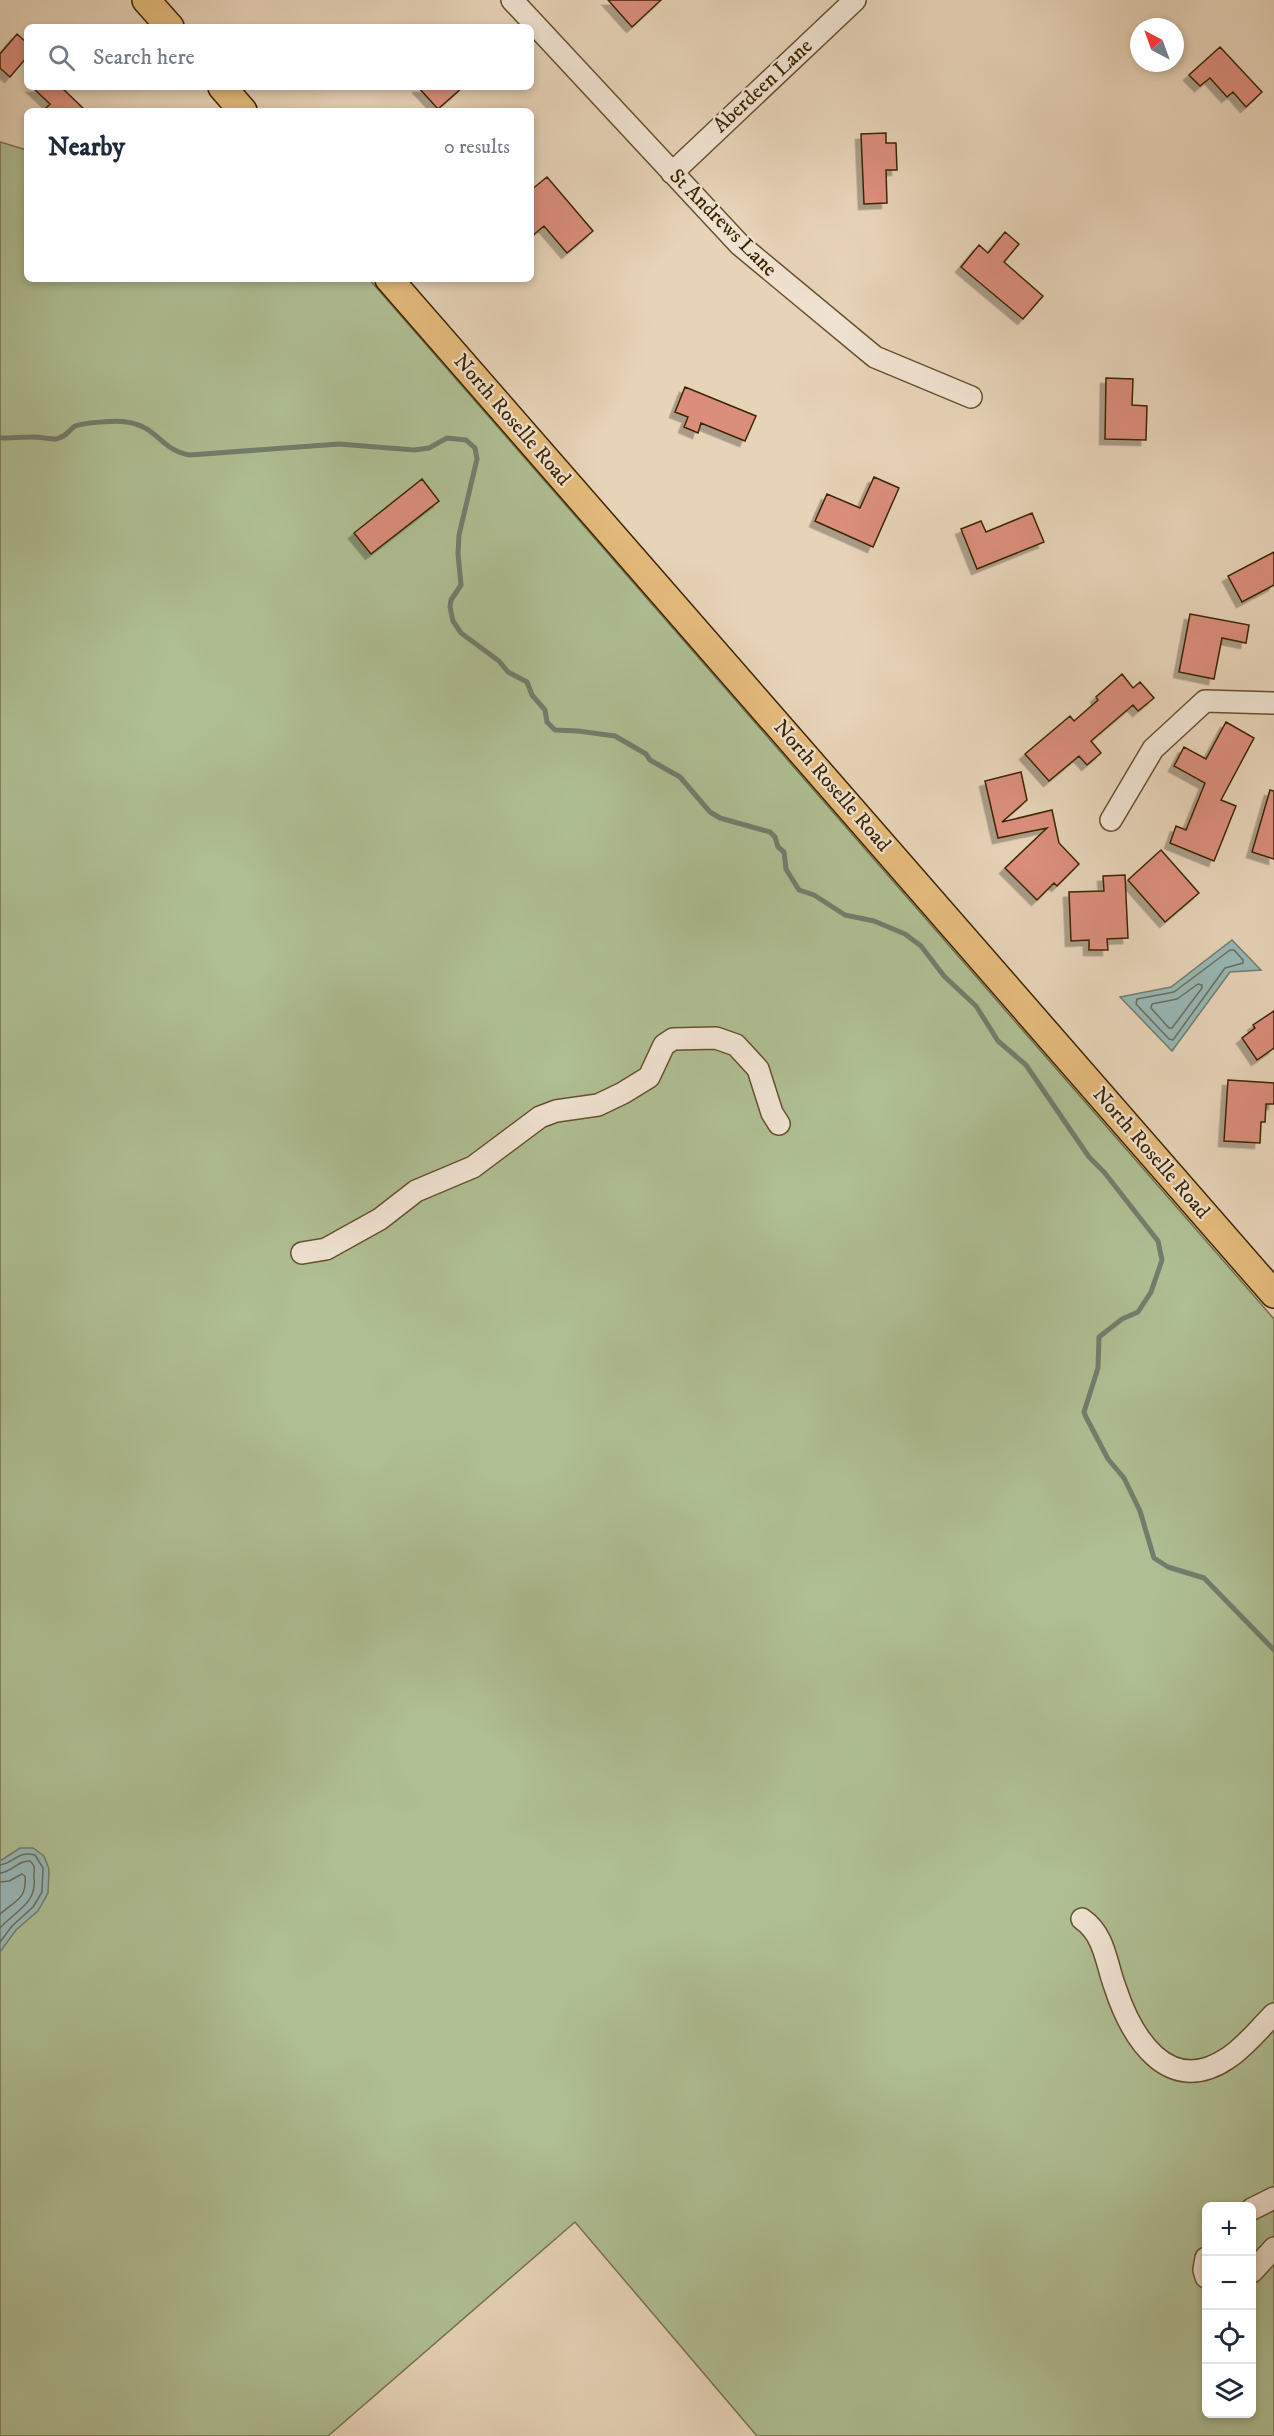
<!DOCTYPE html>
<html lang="en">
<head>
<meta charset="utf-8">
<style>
  body { margin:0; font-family:"IM FELL DW Pica",serif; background:#f2f2f3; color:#1f2937 }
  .controls { position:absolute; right:18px; bottom:18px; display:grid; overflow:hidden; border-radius:9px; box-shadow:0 3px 9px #0003 }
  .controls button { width:54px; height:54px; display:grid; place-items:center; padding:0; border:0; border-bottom:2px solid #e0e1e3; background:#fff; color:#1f2937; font:30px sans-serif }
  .compass { position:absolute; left:1130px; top:18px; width:54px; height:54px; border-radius:50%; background:#fff; box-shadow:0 3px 9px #0003; rotate:319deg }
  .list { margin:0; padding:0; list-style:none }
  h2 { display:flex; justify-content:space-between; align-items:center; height:78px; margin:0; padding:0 24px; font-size:26px }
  h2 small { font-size:20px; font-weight:400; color:#747a83 }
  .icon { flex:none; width:33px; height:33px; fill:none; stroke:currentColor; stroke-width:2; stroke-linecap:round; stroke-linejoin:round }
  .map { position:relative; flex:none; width:1274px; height:2436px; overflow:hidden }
  .search { position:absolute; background:#fff; box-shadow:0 3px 9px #0003; left:24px; top:24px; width:510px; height:66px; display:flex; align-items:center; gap:15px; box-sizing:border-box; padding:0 21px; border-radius:9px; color:#747a83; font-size:22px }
  .panel { position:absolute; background:#fff; box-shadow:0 3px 9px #0003; left:24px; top:108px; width:510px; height:174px; border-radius:9px }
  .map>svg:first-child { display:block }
  .green { fill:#afbe93; stroke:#76724a; stroke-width:1.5; fill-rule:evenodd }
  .water { fill:#98b7b5; stroke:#737d6d; stroke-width:1.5 }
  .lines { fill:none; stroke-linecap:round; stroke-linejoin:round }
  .shore { stroke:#6a6e5b; stroke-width:1.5 }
  .stream { stroke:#737d6d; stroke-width:5 }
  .building { fill:#db8e7c; stroke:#3c2501; stroke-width:1.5; filter:url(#shadow) }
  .minor-casing { stroke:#67502f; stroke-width:24 }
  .major-casing { stroke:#3c2501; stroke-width:30 }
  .minor { stroke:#efe2d1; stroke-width:21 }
  .major { stroke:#e4ba7c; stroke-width:27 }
  .labels { text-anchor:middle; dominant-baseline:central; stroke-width:4.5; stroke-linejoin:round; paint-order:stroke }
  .street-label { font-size:21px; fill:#3c2501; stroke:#efe2d1 }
</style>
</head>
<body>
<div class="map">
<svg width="1274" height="2436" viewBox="0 0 1274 2436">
  <defs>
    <filter id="shadow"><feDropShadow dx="-5.5" dy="5.5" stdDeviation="0" flood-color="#0004"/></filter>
  </defs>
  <rect width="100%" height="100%" fill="#e7d3b8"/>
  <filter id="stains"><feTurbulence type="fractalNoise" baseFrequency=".00333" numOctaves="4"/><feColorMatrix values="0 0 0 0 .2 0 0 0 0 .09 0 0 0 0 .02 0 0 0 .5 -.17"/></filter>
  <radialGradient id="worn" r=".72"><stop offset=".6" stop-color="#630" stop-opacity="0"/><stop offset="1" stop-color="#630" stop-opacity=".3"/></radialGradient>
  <path class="green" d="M0,142l27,8v129h342l905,1040v1117h-517l-182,-214 -247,214h-328zM1206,2206h46v208h-46z"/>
  <path class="water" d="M1232,940l29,30 -31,2 -58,79 -52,-54 51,-10z
    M20,1848h13l11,8 5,13 -1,24 -10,18 -22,19 -16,22v-91z"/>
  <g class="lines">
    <path class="shore" d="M1230,950h4l9,10v3l-18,5 -52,72 -4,-1 -33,-35 1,-5 37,-7z
      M1198,984l4,1v3l-30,40h-3l-18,-20 1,-4 25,-5z
      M0,1865c14,-2 19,-15 35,-10l8,13 -1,24 -9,15 -21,19 -12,16
      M0,1873c12,-1 18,-13 30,-12 7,6 3,9 4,17 3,26 -19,33 -34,50
      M0,1882l9,-1 13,-7 3,2c2,23 -9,24 -25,38"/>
    <path class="stream" d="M0,438c11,0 22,-1 33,-1 7,0 16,2 23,2 9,-1 12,-8 19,-13 7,-3 42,-6 51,-4 32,4 34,28 64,33l149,-11 75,6 15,-2 18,-10 19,2 9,8 2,11 -18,76 -1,19 3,31 -10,15 -1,7 3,14 8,12 38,28 9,11 19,10 5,13 13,15 2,12 8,8 23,1 37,5 31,18 4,6 30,17 30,35 10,6 50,14 5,5 3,10 6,5 2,17 13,21 15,5 31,20 29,6 31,13 16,12 23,30 32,30 22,35 28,24 63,92 15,15 54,69 4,19 -11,32 -13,20 -16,7 -23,18 -1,31 -14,44 2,5 22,42 16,19 16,33 14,47 14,9 36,11 70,72"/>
  </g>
  <path class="building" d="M608,0h53l-29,27z
    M17,34l10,9v14l-17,20 -10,-9v-14z
    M1220,47l42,45 -16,15 -13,-15 -6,5 -17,-19 -10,8 -11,-11z
    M32,87h29l25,24h-43l7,-7z
    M418,87h45l-25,22z
    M886,133v10h10l1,27h-11l1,33 -23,1 -3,-70z
    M547,177l46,54 -26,22 -23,-27 -13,11v-47z
    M1005,232l14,12 -15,18 39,34 -20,23 -62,-52 18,-22 9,8z
    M1106,378l27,1 -1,26 15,1 -1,34 -41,-1z
    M685,387l71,29 -11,25 -44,-18 -3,10 -14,-6 4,-10 -13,-5z
    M874,477l25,11 -26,59 -58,-26 12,-27 33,14z
    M422,479l17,22 -68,53 -17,-21z
    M1032,513l12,29 -67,27 -16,-40 20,-8 5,11z
    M1274,552v33l-32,17 -14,-26z
    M1190,614l59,11 -3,18 -24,-5 -8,41 -35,-7z
    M1122,674l11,14 7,-6 14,16 -16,13 -5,-6 -42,36 10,12 -14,12 -8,-9 -30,25 -24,-27 45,-38 4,5 24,-21 -2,-3z
    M1226,722l28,16 -33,62 15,6 -22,55 -44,-18 6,-17 10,4 19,-47 -31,-17 10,-19 22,12z
    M1021,772l6,28 -25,22 50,-12 7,33 20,21 -22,22 -3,-3 -17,17 -32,-32 42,-40 -49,10 -13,-57z
    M1270,790l4,1v68l-22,-7z
    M1161,850l38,43 -34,29 -37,-42z
    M1125,875l3,63 -21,1 1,11h-19v-10l-18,1 -2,-49 35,-1 -1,-15z
    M1274,1011v37l-17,12 -15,-22 13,-10 -2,-3z
    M1228,1080l46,3v21h-8l-1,18h-4l-1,21 -36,-2z"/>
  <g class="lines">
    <defs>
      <path id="minor" d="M512,0l228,245 135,112 96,40
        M672,173l183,-173
        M1111,820l42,-71 52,-48 69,2
        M302,1253l24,-4 54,-30 36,-28 57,-24 67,-50 16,-6 42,-6 25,-12 26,-16 15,-32 9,-6 43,-1 20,7 22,24 14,44 7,11
        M1082,1919c23,16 24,44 33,68 16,49 53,112 113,71 17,-11 31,-29 46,-44
        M1252,2209l22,-11
        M1206,2258l-2,12 2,7
        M1252,2272l22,-24"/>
      <path id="major" d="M146,0l24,27
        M222,87l21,24
        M389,279l885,1015"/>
    </defs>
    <use href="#minor" class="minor-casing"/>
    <use href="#major" class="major-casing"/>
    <use href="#minor" class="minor"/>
    <use href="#major" class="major"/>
  </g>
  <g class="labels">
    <g class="street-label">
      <text transform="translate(763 86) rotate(-43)">Aberdeen Lane</text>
      <text transform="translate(723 223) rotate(45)">St Andrews Lane</text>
      <text transform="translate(512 420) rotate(49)">North Roselle Road</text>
      <text transform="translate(832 786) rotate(49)">North Roselle Road</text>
      <text transform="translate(1151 1153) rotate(49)">North Roselle Road</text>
    </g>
  </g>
  <rect width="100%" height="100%" filter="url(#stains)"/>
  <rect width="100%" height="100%" fill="url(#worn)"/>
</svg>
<div class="controls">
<button>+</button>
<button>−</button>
<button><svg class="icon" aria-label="locate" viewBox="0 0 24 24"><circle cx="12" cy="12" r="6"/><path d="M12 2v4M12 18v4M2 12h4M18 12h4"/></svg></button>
<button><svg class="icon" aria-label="layers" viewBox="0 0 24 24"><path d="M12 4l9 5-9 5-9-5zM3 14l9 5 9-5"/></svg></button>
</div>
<svg class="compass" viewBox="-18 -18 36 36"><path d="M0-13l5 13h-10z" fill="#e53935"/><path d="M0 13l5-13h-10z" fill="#747a83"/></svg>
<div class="search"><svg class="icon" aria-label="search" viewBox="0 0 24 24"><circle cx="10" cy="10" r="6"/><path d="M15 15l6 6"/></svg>Search here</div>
<section class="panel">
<h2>Nearby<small>0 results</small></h2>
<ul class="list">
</ul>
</section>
</div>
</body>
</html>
